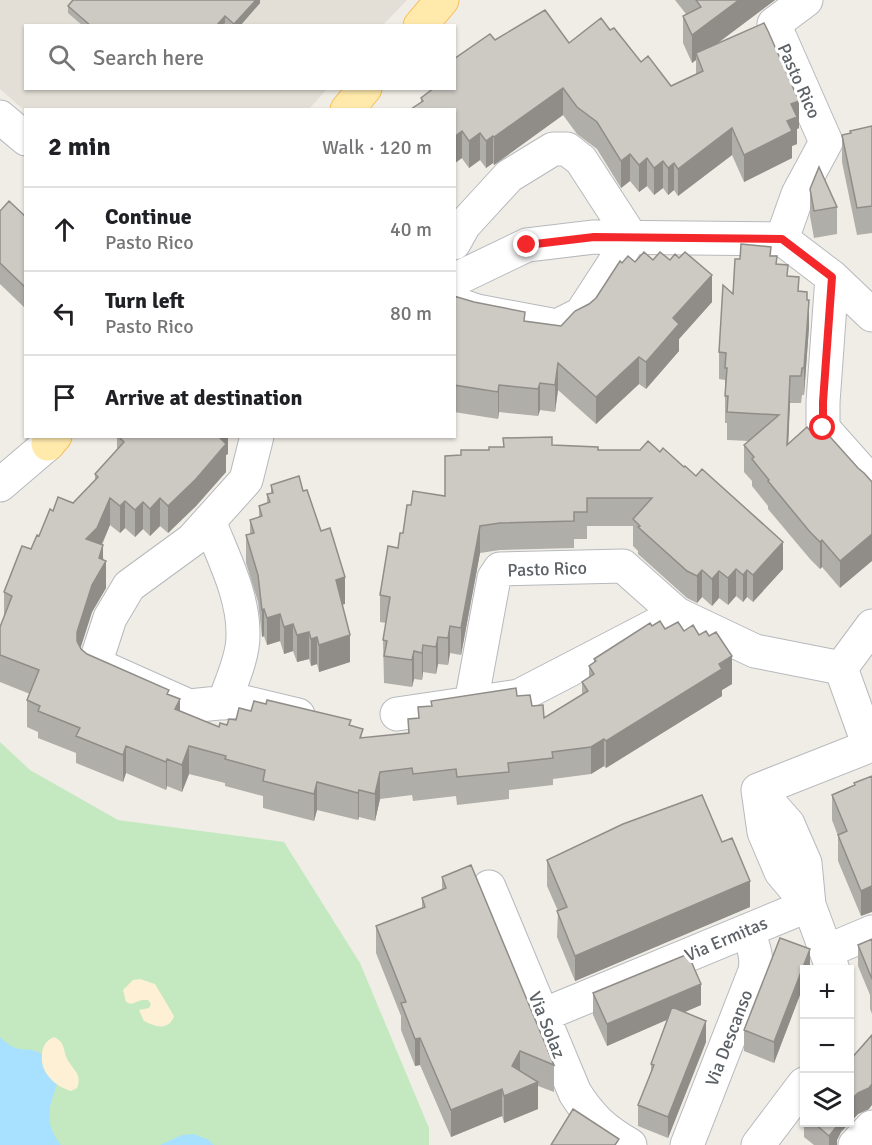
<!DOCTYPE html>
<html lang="en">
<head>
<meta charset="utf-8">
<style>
  body { margin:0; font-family:Signika,sans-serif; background:#f6f6f6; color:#202124 }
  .controls { position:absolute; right:18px; bottom:18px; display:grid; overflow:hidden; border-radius:0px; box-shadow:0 2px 4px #0004 }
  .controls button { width:54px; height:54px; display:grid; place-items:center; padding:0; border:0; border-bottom:2px solid #e0e0e0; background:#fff; color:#202124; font:30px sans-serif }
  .stop { position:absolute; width:18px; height:18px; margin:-14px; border:4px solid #f4282a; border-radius:50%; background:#fff }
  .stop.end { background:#f4282a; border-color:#fff; box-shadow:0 2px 6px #0008 }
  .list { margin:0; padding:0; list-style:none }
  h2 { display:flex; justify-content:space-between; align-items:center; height:78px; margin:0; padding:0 24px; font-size:26px }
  h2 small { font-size:20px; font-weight:400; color:#757577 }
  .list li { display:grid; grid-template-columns:39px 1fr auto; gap:18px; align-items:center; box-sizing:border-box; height:84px; padding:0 24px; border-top:2px solid #e0e0e0 }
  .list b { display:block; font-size:22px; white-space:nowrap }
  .list p { margin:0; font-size:20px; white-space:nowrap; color:#757577 }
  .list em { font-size:20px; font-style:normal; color:#757577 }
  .icon { flex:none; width:33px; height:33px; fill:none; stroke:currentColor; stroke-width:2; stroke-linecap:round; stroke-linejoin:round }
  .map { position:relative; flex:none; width:872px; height:1145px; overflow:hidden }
  .search { position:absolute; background:#fff; box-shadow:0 2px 4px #0004; left:24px; top:24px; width:432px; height:66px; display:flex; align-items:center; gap:15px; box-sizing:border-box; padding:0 21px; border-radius:0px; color:#757577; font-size:22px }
  .panel { position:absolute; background:#fff; box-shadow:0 2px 4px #0004; left:24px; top:108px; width:432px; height:330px; border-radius:0px }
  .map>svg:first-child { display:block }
  .education { fill:#e3dfd6 }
  .green { fill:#c4e9c1 }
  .sand { fill:#fdf0d4 }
  .water { fill:#a7e1ff }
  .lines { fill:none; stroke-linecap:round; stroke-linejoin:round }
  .minor-casing { stroke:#b6b9bd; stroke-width:35 }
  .major-casing { stroke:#fabd55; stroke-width:35 }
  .minor { stroke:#fff; stroke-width:33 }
  .major { stroke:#ffeaac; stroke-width:33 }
  .wall { fill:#b0aea9 }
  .shaded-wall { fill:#908d89 }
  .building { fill:#cdcac4; stroke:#908d89; stroke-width:1.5 }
  .route { stroke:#f4282a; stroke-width:8 }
  .labels { text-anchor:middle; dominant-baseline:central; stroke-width:6; stroke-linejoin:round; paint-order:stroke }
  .street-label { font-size:18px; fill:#5d6267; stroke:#fff }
</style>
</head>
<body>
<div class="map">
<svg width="872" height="1145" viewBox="0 0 872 1145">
  <rect width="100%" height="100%" fill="#f0ede6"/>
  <path class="education" d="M0,0h407l-24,25 -357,1v62l301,1 -18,20 -283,1 -1,1 -25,-22z"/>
  <path class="green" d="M0,742l30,28 88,50 166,22 76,121 69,165v17h-429z"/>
  <path class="sand" d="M140,979l15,5 19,32c-5,15 -19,11 -30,5l-5,-11 10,-2 2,-4 -3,-4h-6l-11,4 -5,-2 -3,-12 10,-10z
    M54,1037c13,6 8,15 15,25 6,10 13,13 8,26l-6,3c-18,-5 -32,-20 -29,-39 2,-8 5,-12 12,-15z"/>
  <path class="water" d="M0,1037c20,20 25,7 42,17 -2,14 5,22 15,31 -9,23 -13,39 4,60h-61z
    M194,1134l15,6 5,5h-54l22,-10z"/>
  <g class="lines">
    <defs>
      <path id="minor" d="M806,0l-32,24 52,118
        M0,117l26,22
        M782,239l16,-45 28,-52
        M454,243l10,-18 45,-49 44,-27h14l14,11 50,77 -50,77 -24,12 -80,-15 -23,-8
        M832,277l-9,125v26l49,55
        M454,280l73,-35 67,-8 188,2 50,38 40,38
        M257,436l-11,44 -54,60 -63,46 -19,32 -15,46 94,42 50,-5 59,14
        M0,485l48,-41
        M209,521c14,36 35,75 34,115 0,21 -12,47 -19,67
        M841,668l28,78
        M471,703l23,-125 6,-9 123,-3 54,48
        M397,714l122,-18 158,-82 78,37 86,17 31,-42
        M758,790l30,34 17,39 4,42 24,65
        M758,790l6,42 17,40 28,33
        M758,790l114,-45
        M489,887l86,206c16,25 29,37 55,52
        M827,951l45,-19
        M543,1015l266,-110
        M687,1145l68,-174c3,-15 -3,-27 -7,-41
        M758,1145l46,-61
        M855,1145l17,-18"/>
      <path id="major" d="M420,26l22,-26
        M347,110l18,-22
        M48,444l7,-8"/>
    </defs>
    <use href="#minor" class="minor-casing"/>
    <use href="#major" class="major-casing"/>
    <use href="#minor" class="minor"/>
    <use href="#major" class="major"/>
  </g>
  <path class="wall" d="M260,0v3l-20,23h-13l-2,-3 -2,3h-140l-15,-13v-7z
    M675,0h100l-59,44 83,84 -2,1v15l-5,2v12l-48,24 -12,-27 -54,41 -4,-6 -6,5 -5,-7 -9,7 -7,-9 -8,6 -9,-11 -9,7 -24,-39 -20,-15 -14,-19 -69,50 -1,-2 -7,5 -6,-8 -11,8 -48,-66v-4l33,-10 41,-48 74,3 41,-13 31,32 30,24 25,-12v-14l-4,3 -9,-20v-27l3,-2z
    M872,126v107l-15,2 -15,-73v-27l8,-2v-2z
    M810,189l27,18v27l-23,4 -4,-22z
    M0,211l26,6v92l-26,-25z
    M771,256l6,8 11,12 11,15 8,9 2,27 -5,68h-2l-1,8h-11l-2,41 28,-7 42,31 -18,120 -18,-21 -2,2 -10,-10 -42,-50v-3l-16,-20v-5l-8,-9v-27l5,-4 -22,-1v-17h-2v-43l-6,-1v-27l14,-58 7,-35z
    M653,260l59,42 -33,37v12l-33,38 -7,-5 -43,40 -38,-34 -3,22 -15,-2 -2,6 -39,-4 -1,7 -44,-7v-116l71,25 36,5 35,-28 26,-35 13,-1z
    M117,436h111v18l-2,1v17l-30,34 -28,27 -8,-7 -10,10 -7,-7 -8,8 -10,-9 -5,5 -10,-8 -8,20 4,43 -14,24 -12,36 7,6 82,40 11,17 39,16 8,-2 24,-14 100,15 12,12 45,-5v-14l10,-1v-11l13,-1v-5l86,-5 15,10 12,12 38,-23v-13l7,-4v-12l5,-3v-4l58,-33 13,3 19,2 48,53 -10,6v6l-116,72 -2,-2 -13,8 -38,5v6l-44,5v9l-52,6 -1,-9 -43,5 -1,-6 -32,4 -5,22 -16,-4 -1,3 -41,-10 -3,11 -51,-13v-12l-38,-10v-3l-36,-9 -7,18 -15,-6 -1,4 -40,-17 -3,9 -47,-19v-10l-38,-15v-6l-11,-5v-27l3,-6 -30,-12v-55l4,-9v-26l27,-43 22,-38 20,-8 22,-23v-6l22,-24z
    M552,445l46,5 185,119 -30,33 -6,-5 -4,5 -7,-6 -8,9 -9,-7 -7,8 -10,-9 -5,6 -10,-5 -49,-44v-3l-5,-5v-20h-46v13h-13v9l-74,2 -20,3 -19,102 -11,-2 -2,12 -10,-1 -2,10 -13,-2 -1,8 -8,-1 -2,8 -28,-4 -1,-43 3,-17 -6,-1v-27l18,-47 13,-43 34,-9 16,-41 42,-8z
    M271,485l32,6 42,113h-3l8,58 -31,10 -2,-8 -6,2 -2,-7 -12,3 -4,-11 -9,3 -4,-13 -13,4 -3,-9 -2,1 -4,-35 -12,-39v-28l4,-1v-14l9,-3v-11l8,-3v-9l4,-1z
    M872,776l-11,140 -23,-55v-25l-6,-16v-25l22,-10v-2z
    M547,860l203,47 -175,74 -18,-44 1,-26 -11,-25z
    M442,877l112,188v27l-16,-6v23l-34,14 -2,-7 -51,21 -31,-72 -5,1 -14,-36v-14l-25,-63v-27l46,-18v-10l20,-8z
    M872,939v75l-2,-5v-14l-12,-29v-21z
    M810,969l-36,94 -30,-12v-21z
    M593,993l108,12 -17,7 22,30 -38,96 -30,-12v-21l13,-33v-8l17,-45 -61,27 -14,-31z
    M849,1061l20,48 -11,5 -17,18 -4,8v5h-23l-10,-8v-22v7h45z"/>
  <path class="shaded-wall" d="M256,0h4v3l-20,23h-6v-2z
    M739,0h36l-77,58 -2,-5v7l-4,3v-28z
    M225,16v7l-2,3h-7z
    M563,88v27l-69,50v-28z
    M799,101v27l-2,1v15l-5,2v12l-48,24v-27l43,-34 4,-17z
    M732,128v27l-54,41v-27z
    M462,131v27l-8,6v-27z
    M480,133v27l-11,8v-27z
    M493,136v27l-7,5v-27z
    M630,154v27l-9,7v-27z
    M647,158v28l-8,6v-27z
    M663,161v27l-9,7v-27z
    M674,163v27l-6,5v-27z
    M712,275v27l-33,37v12l-33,38v-27l27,-44z
    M809,300v27l-5,68v-27z
    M639,357v27l-43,40v-27z
    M558,363v27l-3,22v-27z
    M790,376v27l-3,69v-27z
    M540,383v27l-2,6v-27z
    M499,385v27l-1,7v-27z
    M228,436v18l-2,1v17l-30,34 -28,27v-27l50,-69z
    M110,498v27l-13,30 -11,-16z
    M160,498v28l-10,10v-27z
    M125,501v27l-5,5v-27z
    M143,502v27l-8,8v-27z
    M480,526v27l-19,102v-27z
    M872,534v27l-32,27v-27z
    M822,540v27l-2,2v-27z
    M783,542v27l-30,33v-27z
    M103,545v20l3,-4v27l-14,24 -15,47v-27l22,-74z
    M736,569v27l-8,9v-27z
    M702,570v27l-5,6v-27z
    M747,570v27l-4,5v-27z
    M719,571v27l-7,8v-27z
    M345,577v27l-9,3v-27z
    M264,609v27l-2,1v-27z
    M280,614v27l-13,4v-27z
    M293,624v27l-9,3v-27z
    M450,626v27l-2,12v-27z
    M309,632v27l-12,3v-27z
    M350,635v27l-31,10v-27z
    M317,637v27l-6,2v-27z
    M438,637v27l-2,10v-27z
    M423,645v27l-1,8v-27z
    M414,651v28l-2,8v-27z
    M732,656v28l-10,6v6l-116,72v-27z
    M180,699v27l-5,-17z
    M604,739v27l-13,8v-27z
    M126,746v27l-3,9v-27z
    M189,746v28l-7,18v-27z
    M167,759v27l-1,4v-28z
    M380,772v27l-5,22v-27z
    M317,782v28l-3,11v-27z
    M359,790v27l-1,3v-27z
    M750,881v26l-175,74v-25z
    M872,886v26l-11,4v-25z
    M810,949v20h-6v15l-30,79v-21z
    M701,984v21l-94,41v-22z
    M706,1021v21l-38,96v-21z
    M420,1038v27l-5,1v-27z
    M520,1051v27l18,4v27l-34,14v-27l8,-30z
    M872,1084v21l-3,4 -11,5 -17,18 -4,8v-18h12v-20l9,-9z
    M502,1089v27l-51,21v-27z
    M837,1126v19h-8v-9z"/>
  <path class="building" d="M73,0h183l-22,24 -9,-8 -9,10h-125l-23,-20z
    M696,0h43l-47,35 -9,-19 18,-9z
    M545,10l24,33 32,-25 9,12 4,-2 27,34 7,-6 23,30 32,-15 -7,-18 68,-30 4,8 31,70 -8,3 6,13 -10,4 5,10 -48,24 -12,-27 -54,41 -4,-6 -6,5 -5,-7 -9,7 -7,-10 -8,7 -9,-11 -9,7 -24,-39 -20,-15 -14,-19 -69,49 -1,-1 -7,5 -6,-8 -11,8 -7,-10 -8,6v-27l-43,-1 12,-8 -2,-3 13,-10h20v-29l36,-25 5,6z
    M872,126v80l-15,2 -15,-73 9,-2 -1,-2z
    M819,167l18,40 -23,4 -4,-22z
    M9,201l17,16v71l-26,-25v-52z
    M741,244l30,3 -1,9h7l-1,8 12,1 -1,11 12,1 -1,14 9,1v8h2l-5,68h-2l-1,8h-11l-3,69 20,-18 9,10 8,-7 34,38 6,5 8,9v52l-32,27 -18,-21 -2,2 -10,-10 -42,-51 1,-1 -17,-21 2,-2 -10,-12 35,-30 -52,-3 1,-16h-3l2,-28h-2l1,-15 -7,-1 4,-67 10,9 2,-35h5z
    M644,252l9,8 7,-8 10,8 5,-6 4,4 6,-6 27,23 -39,43 6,6 -33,38 -7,-5 -43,40 -38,-34 -3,22 -15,-2 -2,6 -39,-4 -1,7 -44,-7v-89l20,6 51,10 -1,9 37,5 14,-15 14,-7 7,-6 24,-37 2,2 6,-7 7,6z
    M118,436h100l8,8 -30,35 -28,27 -8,-8 -10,11 -7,-7 -8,8 -10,-9 -5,5 -10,-8 -13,30 -11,11 17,6 -4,13 7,3 -14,24 -15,47v9l4,8 6,5 82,36 -2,4 13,5 -5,10 44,18 1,-4 7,2 2,-6 7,1 3,-12 12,3 3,-10 12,3 1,-4 84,20 -2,5 14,4 -3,9 49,-5 -1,-14 11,-1 -1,-11 14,-1 -1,-5 85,-13 1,8 13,-1 2,11 11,-1 1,13 44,-27 -6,-9 12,-8 -5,-8 7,-5 -2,-2 56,-36 2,3 8,-5 5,8 13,-7 6,9 9,-6 6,10 7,-4 3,5 7,-4 16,24 -13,8 3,5 -116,72 -2,-2 -13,8 -39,5 1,6 -45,5 1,9 -52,5 -1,-8 -43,5 -1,-6 -32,4 -5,22 -16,-4 -1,3 -41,-11 -3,12 -51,-13 2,-11 -40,-11 1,-3 -37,-10 -7,19 -15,-6 -1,3 -40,-16 -3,9 -47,-19 4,-8 -42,-17 2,-5 -13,-6 12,-30 -39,-15v-28l12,-31 -8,-4 18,-46 9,3 6,-14 2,1 11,-27 3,2 5,-14 15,6 25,-26 -3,-3 29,-32z
    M552,437v8l46,2v3h42l8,-9 12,11 3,-4 21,19 1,-1 11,10 6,-7 81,73 -30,33 -6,-5 -4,5 -7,-6 -8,9 -9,-7 -7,8 -10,-9 -5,6 -10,-5 -49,-44 2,-1 -7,-7 19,-21h-65v14h-13v9l-74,2 -20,3 -19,102 -11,-2 -2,12 -10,-1 -2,10 -13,-2 -1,8 -8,-2 -2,9 -28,-4 3,-15 -4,-1 7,-43 -10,-2 8,-49 10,2 2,-15h3l4,-28h4l2,-14 32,5v-40l16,-1v-5h28v-3h15l-1,-9z
    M299,476l4,15 4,-1 14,41 9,-3 15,49 -9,3 14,55 -31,10 -2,-8 -6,2 -2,-7 -12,3 -4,-11 -9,3 -4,-13 -13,4 -3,-9 -2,1 -4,-35 -12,-40 8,-2 -4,-13 12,-4 -3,-10 11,-4 -3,-8 6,-1 -2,-8z
    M872,776v110l-11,5 -23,-56 9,-4 -15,-36 23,-10 -1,-2z
    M702,795l20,47 10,-4 18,43 -175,75 -18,-45 10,-4 -20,-47 76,-36z
    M471,865l83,200 -34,-14 -8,15 26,16 -34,14 -2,-7 -51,21 -31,-72 -5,1 -14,-36 5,-1 -30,-76 49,-19 -3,-9 24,-10 -4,-11z
    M780,938l30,11 -36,93 -30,-12z
    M872,939v40l-14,-34z
    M688,954l13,30 -94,40 -14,-31z
    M672,1007l34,14 -38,96 -30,-12 16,-40 -3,-1z
    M872,1035v49l-3,4 -11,5 -9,9v-41z
    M573,1109l46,30 -4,6h-64z
    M813,1122h24v4l-8,10z"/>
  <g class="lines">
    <path class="route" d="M527,245l67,-8 188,2 50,38 -9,125v26"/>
  </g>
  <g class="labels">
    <g class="street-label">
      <text transform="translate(799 81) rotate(66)">Pasto Rico</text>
      <text transform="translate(547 569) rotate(-2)">Pasto Rico</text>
      <text transform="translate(726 939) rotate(-23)">Via Ermitas</text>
      <text transform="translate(547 1025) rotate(68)">Via Solaz</text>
      <text transform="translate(729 1038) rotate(-69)">Via Descanso</text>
    </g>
  </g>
</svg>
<div class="controls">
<button>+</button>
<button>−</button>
<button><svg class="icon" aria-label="layers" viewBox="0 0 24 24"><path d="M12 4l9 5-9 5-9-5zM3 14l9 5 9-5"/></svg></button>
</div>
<div class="stop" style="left:823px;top:428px"></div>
<div class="stop end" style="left:527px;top:245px"></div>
<div class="search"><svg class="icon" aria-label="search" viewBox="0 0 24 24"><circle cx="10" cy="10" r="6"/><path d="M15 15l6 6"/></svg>Search here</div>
<section class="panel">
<h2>2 min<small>Walk · 120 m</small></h2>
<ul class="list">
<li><svg class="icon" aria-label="ahead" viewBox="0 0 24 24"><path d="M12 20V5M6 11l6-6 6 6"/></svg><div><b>Continue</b><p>Pasto Rico</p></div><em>40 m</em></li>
<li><svg class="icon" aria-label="left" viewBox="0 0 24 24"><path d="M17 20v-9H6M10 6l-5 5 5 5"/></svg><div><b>Turn left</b><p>Pasto Rico</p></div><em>80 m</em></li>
<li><svg class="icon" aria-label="arrive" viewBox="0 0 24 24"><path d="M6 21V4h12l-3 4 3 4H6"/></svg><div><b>Arrive at destination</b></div></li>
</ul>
</section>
</div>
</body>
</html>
